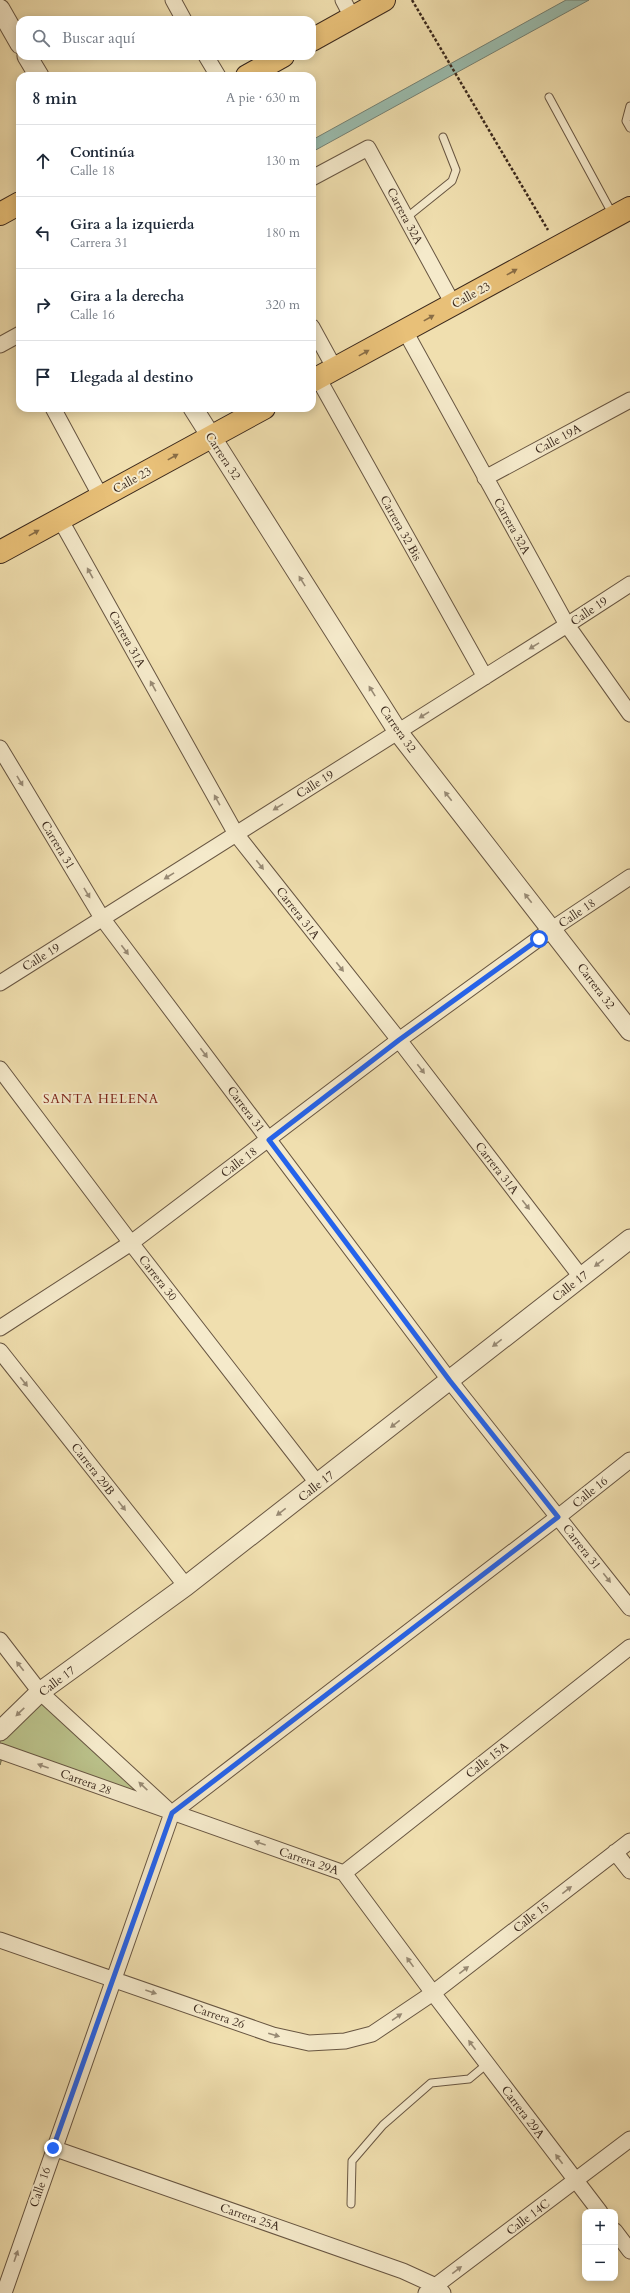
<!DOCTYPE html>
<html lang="es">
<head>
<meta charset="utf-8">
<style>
  body { margin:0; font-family:Cardo,serif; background:#f2f2f3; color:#1f2937 }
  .controls { position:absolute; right:12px; bottom:12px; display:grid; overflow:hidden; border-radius:8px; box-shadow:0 2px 10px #0003 }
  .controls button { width:36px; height:36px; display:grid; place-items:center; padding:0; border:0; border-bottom:1px solid #e0e1e3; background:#fff; color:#1f2937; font:20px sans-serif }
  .stop { position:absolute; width:12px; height:12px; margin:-9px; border:3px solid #2563eb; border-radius:50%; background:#fff }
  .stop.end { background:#2563eb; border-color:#fff; box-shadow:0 1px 4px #0008 }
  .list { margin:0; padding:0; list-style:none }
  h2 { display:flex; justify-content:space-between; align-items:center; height:52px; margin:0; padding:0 16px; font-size:17px }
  h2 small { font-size:13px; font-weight:400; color:#747a83 }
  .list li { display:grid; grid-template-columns:26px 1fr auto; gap:12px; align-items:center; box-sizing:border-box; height:72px; padding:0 16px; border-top:1px solid #e0e1e3 }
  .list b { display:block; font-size:15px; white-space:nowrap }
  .list p { margin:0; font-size:13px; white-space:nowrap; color:#747a83 }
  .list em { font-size:13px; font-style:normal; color:#747a83 }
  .icon { flex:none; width:22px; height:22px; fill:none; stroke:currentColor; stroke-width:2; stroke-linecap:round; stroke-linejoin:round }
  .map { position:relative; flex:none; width:630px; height:2293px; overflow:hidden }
  .search { position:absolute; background:#fff; box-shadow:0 2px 10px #0003; left:16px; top:16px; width:300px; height:44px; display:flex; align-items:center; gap:10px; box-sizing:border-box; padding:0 14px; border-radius:12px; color:#747a83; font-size:15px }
  .panel { position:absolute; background:#fff; box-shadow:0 2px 10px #0003; left:16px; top:72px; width:300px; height:340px; border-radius:12px }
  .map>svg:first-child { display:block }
  .green { fill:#bac18a; stroke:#7a7554 }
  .water { fill:#9abcae; stroke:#748174 }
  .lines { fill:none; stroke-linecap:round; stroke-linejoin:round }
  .service-casing { stroke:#685642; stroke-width:9 }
  .minor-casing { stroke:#685642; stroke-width:17 }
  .tertiary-casing { stroke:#685642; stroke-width:21 }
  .primary-casing { stroke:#3b291d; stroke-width:24 }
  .path { stroke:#3b291d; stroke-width:2.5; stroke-dasharray:3 2; stroke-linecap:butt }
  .service { stroke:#f5eacb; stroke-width:7 }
  .minor { stroke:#f5eacb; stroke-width:15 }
  .tertiary { stroke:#f5eacb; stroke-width:19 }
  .primary { stroke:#e8c078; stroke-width:22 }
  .oneway { fill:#896d46 }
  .oneway2 { fill:#988a74 }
  .route { stroke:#2563eb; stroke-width:5 }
  .labels { text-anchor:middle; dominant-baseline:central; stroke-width:4; stroke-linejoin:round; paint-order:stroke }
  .street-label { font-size:12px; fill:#3b291d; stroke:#f5eacb }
  .neighbourhood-label { font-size:13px; letter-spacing:1px; fill:#7a1f14; stroke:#f5eacb }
</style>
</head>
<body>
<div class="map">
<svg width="630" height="2293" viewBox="0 0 630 2293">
  <rect width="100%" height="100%" fill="#f0dfaf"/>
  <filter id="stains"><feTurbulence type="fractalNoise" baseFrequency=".005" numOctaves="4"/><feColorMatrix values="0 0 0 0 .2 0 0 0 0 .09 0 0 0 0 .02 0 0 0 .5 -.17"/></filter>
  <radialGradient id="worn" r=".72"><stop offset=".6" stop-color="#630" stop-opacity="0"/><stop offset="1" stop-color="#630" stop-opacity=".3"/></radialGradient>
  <path class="green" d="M40,1692l132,121 -168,-61 -4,13v-34z"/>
  <path class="water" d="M566,0h23l-277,152v-12z"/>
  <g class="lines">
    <defs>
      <path id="service" d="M549,97l64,118
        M630,106l-4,15 4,7
        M406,218l46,-37 4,-11 -13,-33
        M351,2204l1,-43 31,-36 48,-42 38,-4 18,-15"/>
      <path id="minor" d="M173,0l11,20
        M343,0l9,17
        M206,56l12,20
        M312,178l56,-30 85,156
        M312,327l23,42
        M405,331l162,294 63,89
        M0,345l20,-11
        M318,378l167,299
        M53,408l48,89
        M485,478l145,-78
        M60,519l176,315 163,206 182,237
        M0,748l102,170 348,463 180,227
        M0,983l567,-358 63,-41
        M0,1069l131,174 187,241
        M0,1328l131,-85 268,-203 153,-111 78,-52
        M0,1351l186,235
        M0,1640l40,52 126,116
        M0,1751l344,122 89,120 167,219
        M615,1852l15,19
        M344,1873l286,-226
        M0,1940l273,95 36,8 36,-2 27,-7 61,-41 197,-152
        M53,2148l350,123 33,15 7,7
        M615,2231l15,20
        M4,2293l168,-480 386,-296 72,-57
        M426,2293l204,-154"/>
      <path id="tertiary" d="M0,9l20,35
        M27,56l12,20
        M193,408l205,324 232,299
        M0,1731l40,-39 146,-106 444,-347"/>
      <path id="primary" d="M312,40l72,-40
        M247,76l36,-20
        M0,214l20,-11
        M312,381l318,-173
        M0,552l264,-144"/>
    </defs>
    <use href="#service" class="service-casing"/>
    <use href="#minor" class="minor-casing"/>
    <use href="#tertiary" class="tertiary-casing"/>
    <use href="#primary" class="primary-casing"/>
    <path class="path" d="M412,0l136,230"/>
    <use href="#service" class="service"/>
    <use href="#minor" class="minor"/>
    <use href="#tertiary" class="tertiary"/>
    <use href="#primary" class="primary"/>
  </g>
  <defs><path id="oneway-solid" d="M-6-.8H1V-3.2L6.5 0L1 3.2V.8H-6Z"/></defs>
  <g class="oneway">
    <use href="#oneway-solid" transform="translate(512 272) rotate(-29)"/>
    <use href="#oneway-solid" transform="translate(429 318) rotate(-29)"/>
    <use href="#oneway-solid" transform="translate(364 353) rotate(-29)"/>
    <use href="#oneway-solid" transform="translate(173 457) rotate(-29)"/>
    <use href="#oneway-solid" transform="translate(34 533) rotate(-29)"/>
  </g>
  <g class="oneway2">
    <use href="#oneway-solid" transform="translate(90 573) rotate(-119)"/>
    <use href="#oneway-solid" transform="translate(302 581) rotate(-122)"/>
    <use href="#oneway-solid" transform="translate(534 646) rotate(148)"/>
    <use href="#oneway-solid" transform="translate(153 686) rotate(-119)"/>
    <use href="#oneway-solid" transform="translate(372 691) rotate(-122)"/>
    <use href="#oneway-solid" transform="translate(424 715) rotate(148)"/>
    <use href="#oneway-solid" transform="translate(20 781) rotate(59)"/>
    <use href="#oneway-solid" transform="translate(448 796) rotate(-128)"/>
    <use href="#oneway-solid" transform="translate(217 800) rotate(-119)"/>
    <use href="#oneway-solid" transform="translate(278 807) rotate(148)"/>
    <use href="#oneway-solid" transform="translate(260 865) rotate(52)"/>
    <use href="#oneway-solid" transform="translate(169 876) rotate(148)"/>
    <use href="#oneway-solid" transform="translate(87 893) rotate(59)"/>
    <use href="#oneway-solid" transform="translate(528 898) rotate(-128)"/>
    <use href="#oneway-solid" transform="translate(125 950) rotate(53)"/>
    <use href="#oneway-solid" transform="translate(340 967) rotate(52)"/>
    <use href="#oneway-solid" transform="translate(204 1053) rotate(53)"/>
    <use href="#oneway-solid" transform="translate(421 1069) rotate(52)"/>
    <use href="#oneway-solid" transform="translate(526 1205) rotate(52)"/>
    <use href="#oneway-solid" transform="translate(599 1263) rotate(142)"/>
    <use href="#oneway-solid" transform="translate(497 1343) rotate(142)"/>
    <use href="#oneway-solid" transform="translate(24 1382) rotate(52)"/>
    <use href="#oneway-solid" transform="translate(395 1424) rotate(142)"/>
    <use href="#oneway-solid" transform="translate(122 1506) rotate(52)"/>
    <use href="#oneway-solid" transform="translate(281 1512) rotate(142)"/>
    <use href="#oneway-solid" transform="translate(607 1578) rotate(52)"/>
    <use href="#oneway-solid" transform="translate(20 1666) rotate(-128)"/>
    <use href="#oneway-solid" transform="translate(20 1712) rotate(136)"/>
    <use href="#oneway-solid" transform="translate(43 1766) rotate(-160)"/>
    <use href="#oneway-solid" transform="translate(143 1786) rotate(-137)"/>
    <use href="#oneway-solid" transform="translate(260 1843) rotate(-161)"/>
    <use href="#oneway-solid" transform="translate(567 1890) rotate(-38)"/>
    <use href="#oneway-solid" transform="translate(410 1962) rotate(-126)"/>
    <use href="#oneway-solid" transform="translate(464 1970) rotate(-38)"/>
    <use href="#oneway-solid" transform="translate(151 1992) rotate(19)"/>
    <use href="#oneway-solid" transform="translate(397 2017) rotate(-34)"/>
    <use href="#oneway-solid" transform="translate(274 2035) rotate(16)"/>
    <use href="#oneway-solid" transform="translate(472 2045) rotate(-127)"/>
    <use href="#oneway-solid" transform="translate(559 2159) rotate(-127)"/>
    <use href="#oneway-solid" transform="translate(16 2256) rotate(-71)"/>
    <use href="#oneway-solid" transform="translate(457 2270) rotate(-37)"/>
  </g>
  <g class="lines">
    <path class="route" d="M53,2148l119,-335 386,-296 -108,-136 -181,-241 130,-100 140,-101"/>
  </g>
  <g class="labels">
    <g class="street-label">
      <text transform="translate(405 216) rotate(62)">Carrera 32A</text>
      <text transform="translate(471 295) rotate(-29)">Calle 23</text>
      <text transform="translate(558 439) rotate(-28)">Calle 19A</text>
      <text transform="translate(223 456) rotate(57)">Carrera 32</text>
      <text transform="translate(132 480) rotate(-29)">Calle 23</text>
      <text transform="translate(512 526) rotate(61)">Carrera 32A</text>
      <text transform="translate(401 528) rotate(61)">Carrera 32 Bis</text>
      <text transform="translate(589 611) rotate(-34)">Calle 19</text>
      <text transform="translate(127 639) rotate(61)">Carrera 31A</text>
      <text transform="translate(398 729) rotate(55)">Carrera 32</text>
      <text transform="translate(315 784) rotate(-32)">Calle 19</text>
      <text transform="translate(58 845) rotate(59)">Carrera 31</text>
      <text transform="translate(298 913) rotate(52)">Carrera 31A</text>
      <text transform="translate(577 913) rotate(-34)">Calle 18</text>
      <text transform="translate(41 957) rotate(-32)">Calle 19</text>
      <text transform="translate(596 986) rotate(53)">Carrera 32</text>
      <text transform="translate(246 1109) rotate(53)">Carrera 31</text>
      <text transform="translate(239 1162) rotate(-37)">Calle 18</text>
      <text transform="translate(497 1168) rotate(52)">Carrera 31A</text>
      <text transform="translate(158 1278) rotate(52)">Carrera 30</text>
      <text transform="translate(570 1286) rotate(-38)">Calle 17</text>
      <text transform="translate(93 1469) rotate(52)">Carrera 29B</text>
      <text transform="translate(316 1486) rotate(-38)">Calle 17</text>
      <text transform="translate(590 1492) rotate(-39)">Calle 16</text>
      <text transform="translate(582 1547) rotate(52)">Carrera 31</text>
      <text transform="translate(57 1681) rotate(-37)">Calle 17</text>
      <text transform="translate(487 1760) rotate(-38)">Calle 15A</text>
      <text transform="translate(86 1782) rotate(20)">Carrera 28</text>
      <text transform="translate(309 1861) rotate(19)">Carrera 29A</text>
      <text transform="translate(531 1917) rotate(-38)">Calle 15</text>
      <text transform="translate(219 2016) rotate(19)">Carrera 26</text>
      <text transform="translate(523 2112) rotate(53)">Carrera 29A</text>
      <text transform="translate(40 2187) rotate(-71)">Calle 16</text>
      <text transform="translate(250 2217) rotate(19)">Carrera 25A</text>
      <text transform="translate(528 2217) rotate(-37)">Calle 14C</text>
    </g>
    <g class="neighbourhood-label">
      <text x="101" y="1099">SANTA HELENA</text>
    </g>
  </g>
  <rect width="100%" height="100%" filter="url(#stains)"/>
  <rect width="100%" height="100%" fill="url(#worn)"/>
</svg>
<div class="controls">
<button>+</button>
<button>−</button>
</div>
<div class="stop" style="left:539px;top:939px"></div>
<div class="stop end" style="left:53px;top:2148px"></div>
<div class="search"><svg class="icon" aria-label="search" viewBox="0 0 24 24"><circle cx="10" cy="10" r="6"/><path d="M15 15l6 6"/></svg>Buscar aquí</div>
<section class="panel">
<h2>8 min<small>A pie · 630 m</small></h2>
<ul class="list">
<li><svg class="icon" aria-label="ahead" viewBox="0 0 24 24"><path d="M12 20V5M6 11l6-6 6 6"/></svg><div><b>Continúa</b><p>Calle 18</p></div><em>130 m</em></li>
<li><svg class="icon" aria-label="left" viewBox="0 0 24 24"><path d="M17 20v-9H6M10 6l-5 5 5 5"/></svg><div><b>Gira a la izquierda</b><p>Carrera 31</p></div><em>180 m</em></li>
<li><svg class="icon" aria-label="right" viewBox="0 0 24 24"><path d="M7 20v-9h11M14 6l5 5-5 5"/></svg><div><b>Gira a la derecha</b><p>Calle 16</p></div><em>320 m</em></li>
<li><svg class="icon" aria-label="arrive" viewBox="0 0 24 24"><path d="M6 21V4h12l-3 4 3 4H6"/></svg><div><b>Llegada al destino</b></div></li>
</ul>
</section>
</div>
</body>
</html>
